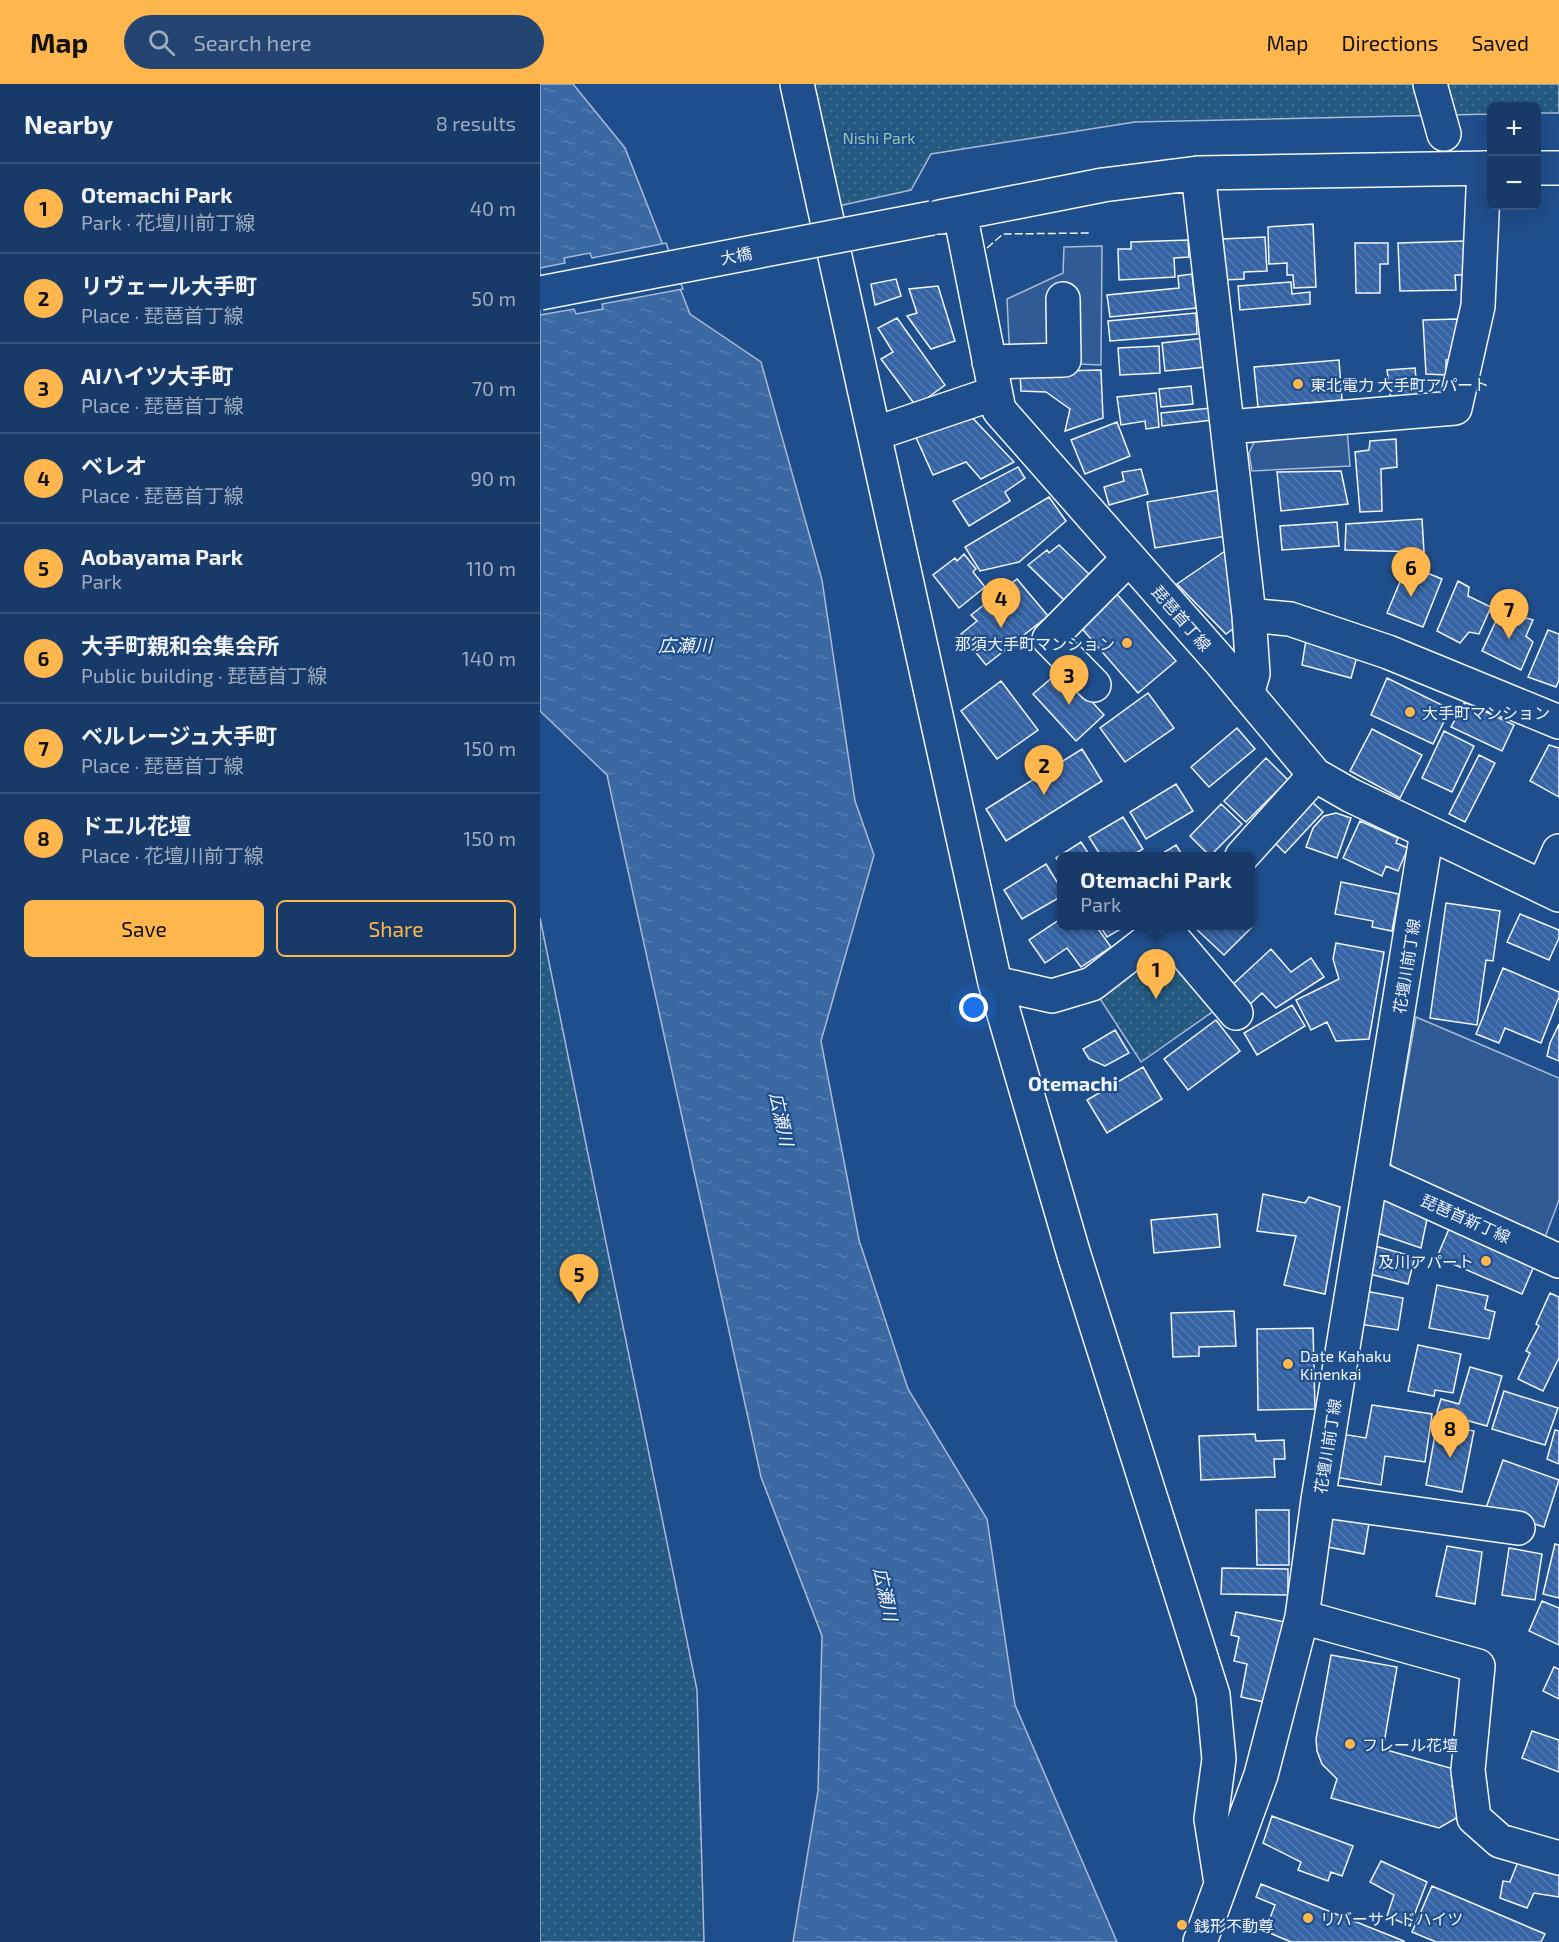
<!DOCTYPE html>
<html lang="en">
<head>
<meta charset="utf-8">
<style>
  body { margin:0; font-family:"Exo 2","Noto Sans JP",sans-serif; background:#244571; color:#f1f3f6 }
  .controls { position:absolute; right:18px; top:18px; display:grid; overflow:hidden; border-radius:9px; box-shadow:0 6px 24px #0002 }
  .controls button { width:54px; height:54px; display:grid; place-items:center; padding:0; border:0; border-bottom:2px solid #36547d; background:#173a69; color:#f1f3f6; font:30px sans-serif }
  .you { position:absolute; left:434px; top:924px; width:21px; height:21px; margin:-15px; border:4px solid #fff; border-radius:50%; background:#1a73e8; box-shadow:0 0 0 9px #1a73e833 }
  .badge { display:grid; place-items:center; width:39px; height:39px; border-radius:50%; background:#ffb74d; color:#111; font-size:20px; font-weight:700 }
  .pin { position:absolute; translate:-50% -50px; filter:drop-shadow(0 2px 3px #0008) }
  .pin::after { content:''; position:absolute; top:32px; width:21px; height:18px; background:inherit; clip-path:polygon(0 0,100% 0,50% 100%) }
  .popup { position:absolute; left:517px; top:768px; width:198px; height:78px; box-sizing:border-box; display:grid; place-content:center; border-radius:9px; background:#173a69; filter:drop-shadow(0 2px 4px #0005); font-size:20px; white-space:nowrap; color:#9eadc0 }
  .popup b { font-size:22px; color:#f1f3f6 }
  .popup::after { content:''; position:absolute; left:50%; top:100%; margin-left:-12px; border:12px solid transparent; border-top-color:#173a69 }
  .list { margin:0; padding:0; list-style:none }
  h2 { display:flex; justify-content:space-between; align-items:center; height:78px; margin:0; padding:0 24px; font-size:26px }
  h2 small { font-size:20px; font-weight:400; color:#9eadc0 }
  .list li { display:grid; grid-template-columns:39px 1fr auto; gap:18px; align-items:center; box-sizing:border-box; height:90px; padding:0 24px; border-top:2px solid #36547d }
  .list b { display:block; font-size:22px; white-space:nowrap }
  .list p { margin:0; font-size:20px; white-space:nowrap; color:#9eadc0 }
  .list em { font-size:20px; font-style:normal; color:#9eadc0 }
  .actions { display:flex; gap:12px; padding:18px 24px }
  .actions a { flex:1; padding:14px 0; border:2px solid #ffb74d; border-radius:9px; text-align:center; font-size:21px; color:#ffb74d }
  .actions .main { background:#ffb74d; color:#111 }
  .icon { flex:none; width:33px; height:33px; fill:none; stroke:currentColor; stroke-width:2; stroke-linecap:round; stroke-linejoin:round }
  .map { position:relative; flex:none; width:1019px; height:1858px; overflow:hidden }
  header { display:flex; align-items:center; gap:36px; box-sizing:border-box; height:84px; padding:0 30px; background:#ffb74d; color:#111 }
  header strong { font-size:28px }
  nav { display:flex; gap:33px; margin-inline-start:auto; font-size:21px }
  .search { width:420px; height:54px; background:#244571; display:flex; align-items:center; gap:15px; box-sizing:border-box; padding:0 21px; border-radius:33px; color:#9eadc0; font-size:22px }
  main { display:flex }
  aside { flex:1; background:#173a69 }
  .map>svg:first-child { display:block }
  .park { fill:url(#park-dots); stroke:#a8bbd7; stroke-width:1.5 }
  .parking { fill:#305b95; stroke:#a8bbd7; stroke-width:1.5 }
  .water { fill:url(#water-ripples); stroke:#a8bbd7; stroke-width:1.5 }
  .pier { fill:#1f4e8c; stroke:#a8bbd7; stroke-width:1.5 }
  .building { fill:url(#building-back-hatch); stroke:#f2f6ff; stroke-width:1.5 }
  .lines { fill:none; stroke-linecap:round; stroke-linejoin:round }
  .minor-casing { stroke:#f2f6ff; stroke-width:36 }
  .minor { stroke:#1f4e8c; stroke-width:33 }
  .minor-bridge-casing { stroke:#f2f6ff; stroke-width:36; stroke-linecap:butt }
  .minor-bridge { stroke:#1f4e8c; stroke-width:33 }
  .fence { stroke:#f2f6ff; stroke-width:1.5; stroke-dasharray:8 3; stroke-linecap:butt }
  .poi-dot { fill:#ffb74d; stroke:#1f4e8c; stroke-width:2 }
  .labels { text-anchor:middle; dominant-baseline:central; stroke-width:4.5; stroke-linejoin:round; paint-order:stroke }
  .park-label { font-size:16px; fill:#97c8a6; stroke:#1f4e8c }
  .street-label { font-size:16px; fill:#f2f6ff; stroke:#1f4e8c }
  .poi-label { font-size:16px; fill:#f2f6ff; stroke:#1f4e8c; text-anchor:start }
  .water-label { font-size:18px; font-style:italic; fill:#f2f6ff; stroke:#1f4e8c }
  .quarter-label { font-size:20px; font-weight:bold; fill:#f2f6ff; stroke:#1f4e8c }
</style>
</head>
<body>
<header>
<strong>Map</strong>
<div class="search"><svg class="icon" aria-label="search" viewBox="0 0 24 24"><circle cx="10" cy="10" r="6"/><path d="M15 15l6 6"/></svg>Search here</div>
<nav><a>Map</a><a>Directions</a><a>Saved</a></nav>
</header>
<main>
<aside>
<h2>Nearby<small>8 results</small></h2>
<ul class="list">
<li><span class="badge">1</span><div><b>Otemachi Park</b><p>Park · 花壇川前丁線</p></div><em>40 m</em></li>
<li><span class="badge">2</span><div><b>リヴェール大手町</b><p>Place · 琵琶首丁線</p></div><em>50 m</em></li>
<li><span class="badge">3</span><div><b>AIハイツ大手町</b><p>Place · 琵琶首丁線</p></div><em>70 m</em></li>
<li><span class="badge">4</span><div><b>ベレオ</b><p>Place · 琵琶首丁線</p></div><em>90 m</em></li>
<li><span class="badge">5</span><div><b>Aobayama Park</b><p>Park</p></div><em>110 m</em></li>
<li><span class="badge">6</span><div><b>大手町親和会集会所</b><p>Public building · 琵琶首丁線</p></div><em>140 m</em></li>
<li><span class="badge">7</span><div><b>ベルレージュ大手町</b><p>Place · 琵琶首丁線</p></div><em>150 m</em></li>
<li><span class="badge">8</span><div><b>ドエル花壇</b><p>Place · 花壇川前丁線</p></div><em>150 m</em></li>
</ul>
<div class="actions"><a class="main">Save</a><a>Share</a></div>
</aside>
<div class="map">
<svg width="1019" height="1858" viewBox="0 0 1019 1858">
  <defs>
    <pattern id="park-dots" width="8" height="8" patternUnits="userSpaceOnUse" patternTransform="scale(1.5)"><rect width="8" height="8" fill="#245a82"/><path d="M2 2h.1M6 6h.1" fill="none" stroke="#447295" stroke-width="1.8" stroke-linecap="round"/></pattern>
    <pattern id="water-ripples" width="26" height="14" patternUnits="userSpaceOnUse" patternTransform="scale(1.5)"><rect width="26" height="14" fill="#3b69a3"/><path d="M2 4q2-2 4 0t4 0M15 11q2-2 4 0t4 0" fill="none" stroke="#587fb1"/></pattern>
    <pattern id="building-back-hatch" width="6" height="6" patternUnits="userSpaceOnUse" patternTransform="scale(1.5)"><rect width="6" height="6" fill="#3563a3"/><path d="M-1 5l2 2M0 0l6 6M5-1l2 2" fill="none" stroke="#537ab1"/></pattern>
  </defs>
  <rect width="100%" height="100%" fill="#1f4e8c"/>
  <path class="park" d="M274,0h745v29h-22l-1,-7h-45v8l-356,8 -204,32 -20,36 -73,16z
    M0,834l157,772 7,252h-164z
    M622,859l56,65 -77,54 -46,-71z"/>
  <path class="parking" d="M562,162l-1,119 -91,-4 -3,-62 56,-26 1,-26z
    M807,345l3,37 -98,5 -3,-18 8,-17z
    M876,933l143,61v122l-15,40 -143,-62 -11,-15z"/>
  <path class="water" d="M0,0h33l52,64 65,166 71,48 61,218 33,221 19,54 -53,186 38,199 49,149 79,130 28,186 102,237h-324l25,-151 4,-155 -61,-159 -154,-702 -67,-64z"/>
  <path class="pier" d="M126,159l17,46 -81,15 1,5 -27,5 -2,-5 -34,6v-47l25,-5 -1,-5 26,-5 2,5z"/>
  <path class="building" d="M773,140l3,63 -22,1 -1,-13h-6v-12l-18,1 -1,-37z
    M725,153l2,34 -23,1v7l-20,1 -2,-41z
    M648,156l1,17 -15,1 1,19 -56,3 -1,-31h13v-7z
    M925,157l1,34h-11l1,15 -56,1 -2,-48z
    M815,159h33v21h-8v29h-24z
    M652,190l4,34 -86,9 -3,-22 72,-7 -1,-12z
    M356,195l5,17 -26,9 -4,-21z
    M751,198l1,12 18,-2v12l-70,6 -2,-24z
    M398,202l17,55 -24,8 -24,-33 10,-3 -8,-24z
    M656,229l1,21 -87,7 -2,-20z
    M357,234l48,67 -29,21 -35,-47 12,-7 -15,-24z
    M917,235v38l-11,3v15l-20,-1 -3,-54z
    M664,254l3,29 -42,4 -3,-28z
    M619,262l1,27 -40,2 -2,-27z
    M799,276l3,40 -84,7 -4,-40z
    M875,284l3,29 -27,3 -4,-30z
    M561,286l2,48 -38,13 5,-22 -24,-17 -25,-1 -1,-19z
    M651,302l2,18 -32,3 -2,-18z
    M616,309l3,34 -13,2 -1,-8 -24,4 -4,-28z
    M671,324l1,12 -50,6 -1,-13z
    M426,327l48,51 -33,17 -15,-17 -33,13 -19,-42z
    M577,338l13,34 -45,18 -14,-34z
    M856,355l1,28 -16,2 1,42 -22,1 -5,-60 14,-2 1,-9z
    M478,383l7,11 -20,14 5,9 -41,25 -16,-25z
    M601,385l7,25 -39,11 -5,-18 20,-6 -2,-9z
    M801,387l7,33 -67,7 -4,-39z
    M679,406l8,46 -72,12 -8,-46z
    M509,413l17,24 -47,41 -39,9 -15,-24z
    M882,435l2,33 -79,-2 1,-26z
    M797,438l2,24 -57,4 -2,-24z
    M519,461l33,32 -26,25 -38,-37 19,-15 2,3z
    M691,463l10,76 -15,11 -49,-50z
    M424,470l12,15 -3,3 12,15 -26,21 -26,-33 22,-17 2,3z
    M867,481l35,14 -19,48 -36,-14z
    M477,495l31,37 -62,49 -25,-31 16,-13 -6,-6z
    M918,497l11,6 -1,9 23,11 -12,27 -10,-2 -9,11 -23,-12z
    M575,508l61,69 -38,32 -60,-69z
    M961,526l32,10 -7,16 7,6 -12,28 -39,-19z
    M1008,546l11,4v46l-3,7 -28,-10z
    M766,556l52,13 -7,25 -49,-13z
    M522,585l42,46 -28,26 -43,-47z
    M847,594l63,31 -17,35 -62,-29z
    M461,597l37,49 -41,29 -36,-48z
    M608,609l26,35 -49,34 -25,-34z
    M925,618l49,23 -12,26 -51,-24z
    M697,644l18,21 -46,38 -18,-20z
    M832,645l50,26 -22,43 -50,-27z
    M904,647l30,15 -22,46 -30,-14z
    M1009,661l10,3v49l-29,-16z
    M542,665l20,32 -96,60 -20,-32z
    M939,671l16,8 -30,59 -16,-8z
    M726,674l22,22 -42,42 -22,-21z
    M636,700l17,27 -47,28 -16,-27z
    M770,716l13,12 -38,41 -13,-13z
    M681,720l21,20 -32,32 -20,-20z
    M796,729l15,5 -14,40 -31,-11 7,-19 11,-12z
    M583,733l20,32 -12,7h-30l-12,-19z
    M820,737l38,17 -2,5 12,5 -10,23 -12,-5 -4,10 -39,-18z
    M541,758l9,14h-28v10l-6,-8z
    M636,761l7,11h-25z
    M506,780l16,26v6l-40,23 -18,-29z
    M801,798l58,12 -7,37 -20,-4 1,-6 -38,-7z
    M906,819l54,8 -7,50 -7,-1 -9,65 -47,-7z
    M980,830l39,16v8l-10,22 -42,-18z
    M522,834v8h34l15,21 -30,20 -14,-19 -22,15 -16,-23z
    M710,841l2,2 -28,28 -31,-29z
    M560,842h26l-19,11z
    M796,859l48,9 -15,87 -33,2 -9,-19 -16,8 -15,-30 43,-21 -6,-20z
    M731,865l20,23 20,-14 13,19 -48,31 -14,-15 -15,14 -18,-19z
    M963,884l56,24v5l-18,46 -36,-15 -6,15 -23,-9z
    M752,921l13,21 -48,29 -13,-22z
    M676,936l24,31 -52,39 -24,-31z
    M1019,940v37l-12,-5 3,-13z
    M575,946l14,23 -24,13 -16,-7 -6,-10z
    M603,983l19,32 -55,34 -20,-33z
    M723,1110l42,9 4,-6 31,10 -15,87 -41,-9 12,-49 -39,-5z
    M840,1115l27,6 20,14 -6,29 -50,-17z
    M677,1130l3,33 -66,6 -3,-33z
    M909,1145l85,37 -12,28 -85,-37z
    M828,1160l47,13 -7,27 -46,-12z
    M897,1201l51,11 -3,13 10,3 -6,27 -60,-11z
    M825,1207l38,7 -5,32 -39,-6z
    M1010,1209l9,4v61l-16,33 -25,-12 12,-26 -4,-2 13,-25 -3,-2z
    M694,1227l2,35 -37,1v9l-26,1 -2,-44z
    M773,1244l2,81 -57,1 -1,-81z
    M878,1261l43,9 -8,39 -18,-3 -1,6 -26,-5z
    M930,1283l32,9 -15,50 -50,-14 4,-13 18,5z
    M964,1307l54,17 -13,37 -53,-16z
    M832,1321l60,9 -7,48 -40,-6 -4,29 -46,-8 7,-43 24,4z
    M897,1340l37,7 -12,61 -36,-7z
    M1015,1346l4,1v33l-12,-5z
    M715,1350l1,7 28,-1 1,19h-11l1,18 -74,3 -2,-44z
    M963,1376l56,20 -15,47 -58,-19z
    M716,1426h33v55h-32z
    M783,1429l46,10 -5,31 -47,-9z
    M1015,1460l4,1v53l-16,-4z
    M907,1462l35,6 -7,52 -39,-8z
    M969,1464l33,6 -7,46 -33,-5z
    M682,1484l66,1v26l-67,-1z
    M1002,1517l17,7v37l-30,-14z
    M696,1528l49,10 -16,81 -28,-6 6,-33 -13,-3 5,-24 -8,-2z
    M791,1571l66,12 -14,82 74,21 -5,16 15,26 -28,16 -108,-30 6,-19 -15,-15 -5,-13 -1,-12z
    M1014,1583l5,2v30l-16,-8z
    M992,1647l27,9v32l-37,-14z
    M732,1732l81,30 -11,30 -11,-4 -3,9 -30,-11 3,-8 -38,-19z
    M979,1775l40,9v29l-25,-4 -7,15 -27,-10 3,-17 7,1z
    M841,1777l46,21 -17,44 -23,-10 7,-21 -24,-13z
    M721,1800l143,57v1h-113l-26,-11 10,-26 -19,-8z
    M892,1802l113,48 -4,8h-105l-24,-10z"/>
  <g class="lines">
    <defs>
      <path id="minor" d="M257,0l198,899 79,272 139,440 6,64 -8,60 10,64
        M890,0l14,50
        M996,84h23
        M658,89l51,442 4,59 -6,20
        M420,129l39,197 220,250 96,115 35,20 209,100
        M400,133l163,-32 95,-12 293,-5
        M449,278l75,-2 -1,-61
        M688,343l227,-19 23,-102 6,-138
        M334,350l121,-41
        M709,531l41,4 98,33 171,70
        M554,601l-45,-46 80,-81
        M702,772l73,-81
        M1003,803l16,-36
        M624,844l72,85
        M455,899l57,13 40,-12 75,-58
        M832,1092l187,85
        M778,1416l200,28
        M762,1533l176,49 -10,104 6,48 26,23 59,17
        M660,1858l61,-167 41,-158 16,-117 109,-668"/>
    </defs>
    <use href="#minor" class="minor-casing"/>
    <use href="#minor" class="minor"/>
    <defs>
      <path id="minor-bridge" d="M0,209l392,-75"/>
    </defs>
    <use href="#minor-bridge" class="minor-bridge-casing"/>
    <use href="#minor-bridge" class="minor-bridge"/>
    <path class="fence" d="M447,164l16,-14 88,-1"/>
  </g>
  <g class="poi-dot">
    <circle cx="758" cy="300" r="6"/>
    <circle cx="587" cy="559" r="6"/>
    <circle cx="870" cy="628" r="6"/>
    <circle cx="946" cy="1177" r="6"/>
    <circle cx="748" cy="1280" r="6"/>
    <circle cx="810" cy="1660" r="6"/>
    <circle cx="768" cy="1834" r="6"/>
    <circle cx="642" cy="1841" r="6"/>
  </g>
  <g class="labels">
    <g class="park-label">
      <text x="339" y="53">Nishi Park</text>
    </g>
    <g class="street-label">
      <text transform="translate(196 171) rotate(-11)">大橋</text>
      <text transform="translate(642 534) rotate(49)">琵琶首丁線</text>
      <text transform="translate(866 882) rotate(-81)">花壇川前丁線</text>
      <text transform="translate(926 1134) rotate(24)">琵琶首新丁線</text>
      <text transform="translate(787 1362) rotate(-81)">花壇川前丁線</text>
    </g>
    <g class="poi-label">
      <text x="770" y="300">東北電力 大手町アパート</text>
      <text x="575" y="559" text-anchor="end">那須大手町マンション</text>
      <text x="882" y="628">大手町マンション</text>
      <text x="934" y="1177" text-anchor="end">及川アパート</text>
      <text x="760" y="1271">Date Kahaku<tspan x="760" dy="18">Kinenkai</tspan></text>
      <text x="822" y="1660">フレール花壇</text>
      <text x="780" y="1834">リバーサイドハイツ</text>
      <text x="654" y="1841">銭形不動尊</text>
    </g>
    <g class="water-label">
      <text x="145" y="561">広瀬川</text>
      <text transform="translate(242 1035) rotate(78)">広瀬川</text>
      <text transform="translate(346 1510) rotate(78)">広瀬川</text>
    </g>
    <g class="quarter-label">
      <text x="533" y="999">Otemachi</text>
    </g>
  </g>
</svg>
<div class="controls">
<button>+</button>
<button>−</button>
</div>
<div class="you"></div>
<div class="pin badge" style="left:616px;top:915px">1</div>
<div class="popup"><b>Otemachi Park</b>Park</div>
<div class="pin badge" style="left:504px;top:711px">2</div>
<div class="pin badge" style="left:529px;top:621px">3</div>
<div class="pin badge" style="left:461px;top:544px">4</div>
<div class="pin badge" style="left:39px;top:1220px">5</div>
<div class="pin badge" style="left:871px;top:513px">6</div>
<div class="pin badge" style="left:969px;top:555px">7</div>
<div class="pin badge" style="left:910px;top:1374px">8</div>
</div>
</main>
</body>
</html>
